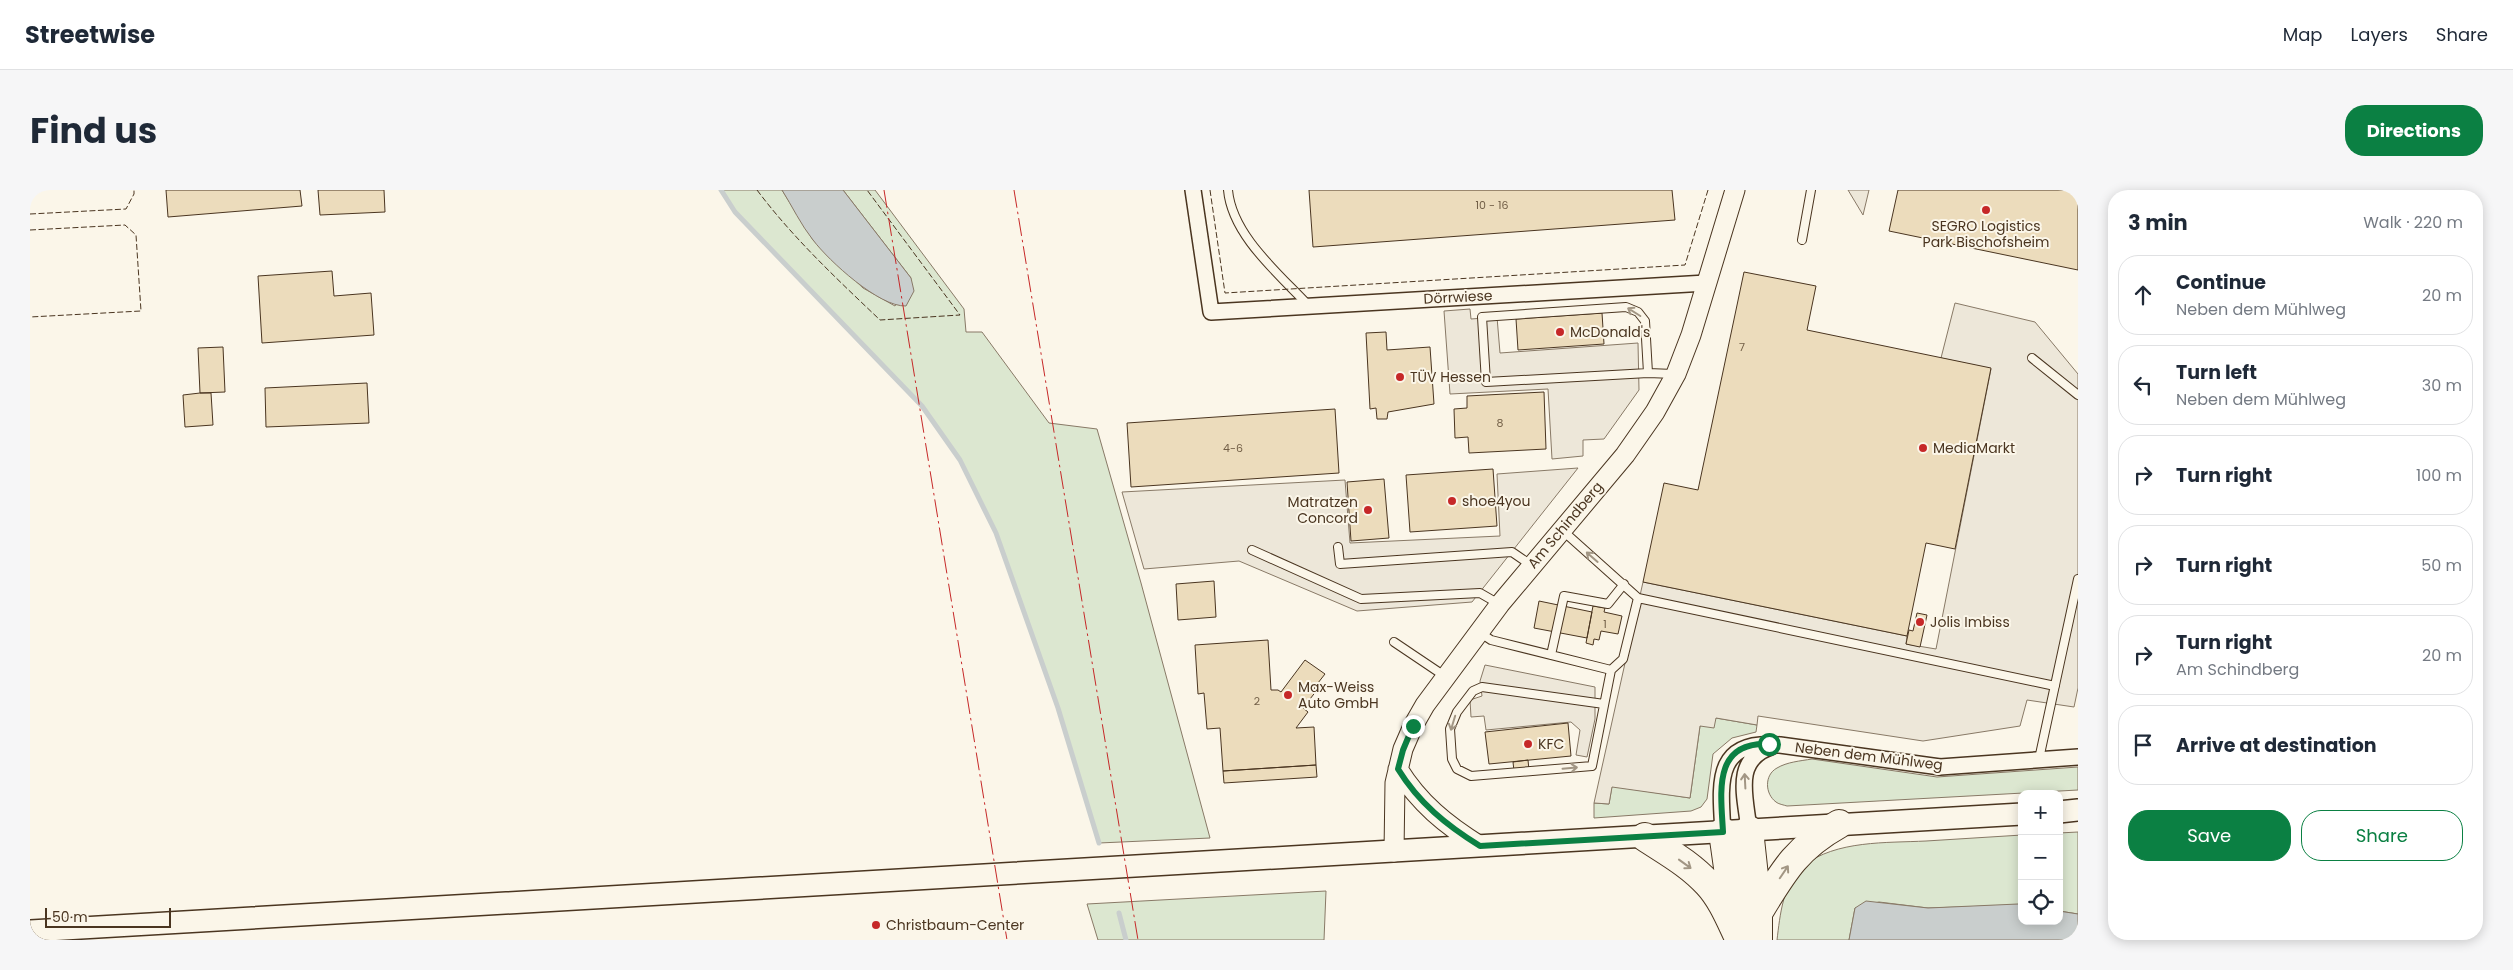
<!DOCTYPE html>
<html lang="en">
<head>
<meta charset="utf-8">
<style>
  body { margin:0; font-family:Poppins,sans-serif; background:#f6f6f7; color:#1f2937 }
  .controls { position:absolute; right:15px; bottom:15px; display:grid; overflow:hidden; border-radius:10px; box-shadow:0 2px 12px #0003 }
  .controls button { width:45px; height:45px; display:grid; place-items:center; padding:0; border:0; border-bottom:1px solid #e0e1e3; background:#fff; color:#1f2937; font:25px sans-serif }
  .scale { position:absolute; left:15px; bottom:12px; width:126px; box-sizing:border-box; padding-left:5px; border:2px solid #4a3520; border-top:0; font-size:14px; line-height:18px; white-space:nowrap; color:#4a3520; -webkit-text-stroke:4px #fbf6e9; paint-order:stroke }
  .stop { position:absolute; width:15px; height:15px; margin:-11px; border:4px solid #0b8043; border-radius:50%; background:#fff }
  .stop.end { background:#0b8043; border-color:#fff; box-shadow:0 1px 5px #0008 }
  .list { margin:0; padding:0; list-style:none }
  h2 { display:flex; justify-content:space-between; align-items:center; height:65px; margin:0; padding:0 20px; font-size:21px }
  h2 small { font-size:16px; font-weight:400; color:#747a83 }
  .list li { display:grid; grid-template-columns:32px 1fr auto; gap:15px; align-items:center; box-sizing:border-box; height:80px; margin:0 10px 10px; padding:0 10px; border:1px solid #e0e1e3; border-radius:20px }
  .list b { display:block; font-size:19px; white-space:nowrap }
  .list p { margin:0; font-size:16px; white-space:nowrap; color:#747a83 }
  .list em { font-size:16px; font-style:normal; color:#747a83 }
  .actions { display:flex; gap:10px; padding:15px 20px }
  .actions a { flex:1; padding:11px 0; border:1px solid #0b8043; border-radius:20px; text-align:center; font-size:18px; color:#0b8043 }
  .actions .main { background:#0b8043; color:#fff }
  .icon { flex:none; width:28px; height:28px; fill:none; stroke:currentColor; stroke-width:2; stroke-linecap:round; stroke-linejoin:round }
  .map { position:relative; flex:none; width:2048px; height:750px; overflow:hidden; border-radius:20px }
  header { display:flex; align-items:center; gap:30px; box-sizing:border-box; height:70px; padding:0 25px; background:#fff; border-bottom:1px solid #e0e1e3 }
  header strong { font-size:24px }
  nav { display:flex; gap:28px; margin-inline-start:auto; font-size:18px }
  .intro { display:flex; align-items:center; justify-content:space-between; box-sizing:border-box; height:120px; padding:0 30px }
  h1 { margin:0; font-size:35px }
  .button { padding:12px 22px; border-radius:20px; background:#0b8043; color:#fff; font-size:18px; font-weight:700 }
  main { display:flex; gap:30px; padding:0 30px }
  aside { flex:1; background:#fff; border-radius:20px; box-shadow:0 2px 12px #0003 }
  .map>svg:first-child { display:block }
  .green { fill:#dce7d0; stroke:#887966 }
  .parking { fill:#ede7d9; stroke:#887966 }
  .water { fill:#c9cecd; stroke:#887966 }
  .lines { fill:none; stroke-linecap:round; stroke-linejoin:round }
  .stream { stroke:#c9cecd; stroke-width:5 }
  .building { fill:#ecdcbc; stroke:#4a3520 }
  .service-casing { stroke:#4a3520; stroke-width:10 }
  .minor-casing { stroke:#4a3520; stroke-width:18 }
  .tertiary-casing { stroke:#4a3520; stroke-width:21 }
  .secondary-casing { stroke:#4a3520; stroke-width:24 }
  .motorway-casing { stroke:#4a3520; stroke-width:30 }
  .service { stroke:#fbf6e9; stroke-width:8 }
  .minor { stroke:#fbf6e9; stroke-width:15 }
  .tertiary { stroke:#fbf6e9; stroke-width:19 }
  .secondary { stroke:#fbf6e9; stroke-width:21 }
  .motorway { stroke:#fbf6e9; stroke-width:28 }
  .fence { stroke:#4a3520; stroke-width:1; stroke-dasharray:6 2.5; stroke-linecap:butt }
  .power { stroke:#c62828; stroke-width:1; stroke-dasharray:18 4 2.5 4; stroke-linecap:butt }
  .oneway { stroke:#a29684 }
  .route { stroke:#0b8043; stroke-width:6 }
  .poi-dot { fill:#c62828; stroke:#fbf6e9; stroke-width:2 }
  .labels { text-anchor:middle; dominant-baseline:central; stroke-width:4; stroke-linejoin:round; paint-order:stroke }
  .number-label { font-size:11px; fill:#725f47 }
  .poi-label { font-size:14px; fill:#4a3520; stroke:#fbf6e9; text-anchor:start }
  .street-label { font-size:14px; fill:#4a3520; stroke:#fbf6e9 }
</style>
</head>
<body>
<header>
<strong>Streetwise</strong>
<nav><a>Map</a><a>Layers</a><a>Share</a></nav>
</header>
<div class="intro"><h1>Find us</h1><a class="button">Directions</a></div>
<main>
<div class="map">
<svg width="2048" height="750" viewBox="0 0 2048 750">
  <rect width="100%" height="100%" fill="#fbf6e9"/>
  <path class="green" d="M691,0h61l31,50 50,48 32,18 16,-28 -68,-88h32l89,119 2,23h16l67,91 48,6 44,154 69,255 -111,5 -41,-135 -62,-175 -36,-73 -38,-54 -187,-194z
    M1686,528l41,7 -1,7 -24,6 -19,16 -6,45 -6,8 -10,4 -97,7v-15l15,1 3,-18 78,12 10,-72z
    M1782,569l125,18 141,-10v23l-291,16c-3,-1 -9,-2 -11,-4 -11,-8 -12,-27 1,-34 10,-6 23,-7 35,-9z
    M2048,642v82l-19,-3v-78z
    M1992,645v70l-94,3 -49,-6 -24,6 -6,32h-72c3,-25 6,-57 26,-74 33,-26 84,-23 123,-25 32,-2 64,-4 96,-6z
    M1296,701l-2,49h-226l-11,-36z"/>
  <path class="parking" d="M1818,0h21l-6,25z
    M1925,113l80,19 43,52v314l-4,19 -47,-7 -7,26 -97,15 -165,-25 -1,9 -41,-7 -2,10 -14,-2 -10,72 -78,-11 -3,17 -15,-1 49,-221 264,54 -1,8 30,5 55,-280 -50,-11z
    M1440,119l1,10 26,-2 3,36 138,-10 1,47 -35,49 -21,1v16l-31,3 -4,-70 -98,5 -6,-83z
    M1548,278l-106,134 -115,9 -118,-50 -95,8 -22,-77 223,-12 5,63 150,-7 -3,-62z
    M1455,475l110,22v32l-8,38 -11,-2 4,-25 -9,-8 -85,8 -2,-14 -13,1 -1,-17 12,-4 -2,-15z"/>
  <path class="water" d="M752,0h61l68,88 3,13 -8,15c-27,1 -77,-45 -93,-66 -12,-15 -21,-34 -31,-50z
    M1836,711l62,7 90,-4 4,1v16h37v-10l19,3v26h-229l6,-32z"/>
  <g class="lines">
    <path class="stream" d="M691,0l14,22 187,194 38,54 36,73 62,175 41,135
      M1089,723l7,27"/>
  </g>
  <path class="building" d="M136,0h134l2,16 -134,11z
    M288,0h66l1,22 -65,3z
    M1279,0h363l3,30 -362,27z
    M1868,0h180v80l-189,-39z
    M302,81l2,25 37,-3 3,42 -112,8 -4,-67z
    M1714,82l72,14 -9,44 184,38 -36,181 -29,-6 -19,93 -264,-54 21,-99 34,7z
    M1572,123l2,31 -86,6 -2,-31z
    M1356,142l1,18 43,-3 4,57 -46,8 -1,7h-10l-1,-11 -6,1 -4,-76z
    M193,157l2,45 -25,1 -2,-45z
    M337,193l2,40 -103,4 -1,-39z
    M1514,202l2,57 -77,4 -1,-16 -13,1 -1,-29 13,-1v-12z
    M170,203h11l2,32 -28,2 -2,-32z
    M1305,219l4,64 -208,14 -4,-64z
    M1463,279l4,57 -87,6 -4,-57z
    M1354,289l5,59 -38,3 -4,-59z
    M1184,391l2,36 -38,3 -2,-36z
    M1509,411l53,11 -5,26 -53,-10z
    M1563,416l12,2 -1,4 18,4 -4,18 -17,-3 -2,9 -5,-1 -1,6 -7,-2z
    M1887,423l10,2 -7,32 -14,-3 3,-14 4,1z
    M1238,450l3,50h7l3,2 24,-32 20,14 -11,14 3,2 -14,18 5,4 -12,16 18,-1 2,38 -93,6 -3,-43 -13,1 -3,-36 -6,1 -3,-49z
    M1538,533l3,33 -82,8 -4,-32z
    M1498,570l1,10 -15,1 -1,-9z
    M1286,575l1,12 -93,6 -1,-12z"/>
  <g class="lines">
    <defs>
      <path id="service" d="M1198,0c4,45 50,83 80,115
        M1772,50l9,-50
        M2002,168l46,37
        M1618,183l-3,-52 -7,-9 -12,-5 -144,10 4,65 162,-9 26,1
        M1532,340l76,68 417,88
        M1308,357l2,17 172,-12 19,13
        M1222,360l109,49 119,-6 19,11
        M1449,442l12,8 120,30
        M1364,452l52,35
        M1521,465l13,-59 44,8 16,-20
        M1574,514l-122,-17 -9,4 -16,21 -7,17 2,30 5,10 14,7 121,-10 19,-96 12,-11 15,-61
        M2009,569l39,-180"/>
      <path id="minor" d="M1163,0l18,122 495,-29
        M1719,640c-3,-32 -17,-70 22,-83
        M1693,642c-3,-50 -9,-93 57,-87l160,22 138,-10"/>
      <path id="tertiary" d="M1368,579c21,34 48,56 82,77
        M1364,662l1,-69 8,-34 10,-23 12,-21 75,-101 125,-149 30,-43 21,-38 15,-39 44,-145"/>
      <path id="secondary" d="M2029,622l19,-2
        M0,741l1992,-117"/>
      <path id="motorway" d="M1719,640l9,83v27
        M1693,642l12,85
        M1615,647c21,14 45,27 63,47 13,14 21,33 29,50
        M1728,723c25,-41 38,-65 81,-89"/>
    </defs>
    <use href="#service" class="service-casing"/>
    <use href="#minor" class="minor-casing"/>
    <use href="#tertiary" class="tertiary-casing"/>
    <use href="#secondary" class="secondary-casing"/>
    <use href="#motorway" class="motorway-casing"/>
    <use href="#service" class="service"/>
    <use href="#minor" class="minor"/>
    <use href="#tertiary" class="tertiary"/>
    <use href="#secondary" class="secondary"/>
    <use href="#motorway" class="motorway"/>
    <path class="fence" d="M727,0c36,48 80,89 123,130l80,-5 -93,-125
      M1180,0l15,103 460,-28 23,-75
      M0,24l96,-5 8,-15v-4
      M0,40l95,-5 11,10 5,76 -111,6"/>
    <path class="power" d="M854,0l123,750
      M984,0l124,750"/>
  </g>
  <defs><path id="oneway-shaft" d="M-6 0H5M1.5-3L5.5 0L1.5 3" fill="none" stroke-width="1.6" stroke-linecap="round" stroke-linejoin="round" transform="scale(1.25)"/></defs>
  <g class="oneway">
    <use href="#oneway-shaft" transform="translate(1604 122) rotate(-148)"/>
    <use href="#oneway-shaft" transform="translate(1562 367) rotate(-139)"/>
    <use href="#oneway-shaft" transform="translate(1423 533) rotate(107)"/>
    <use href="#oneway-shaft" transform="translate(1540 578) rotate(-5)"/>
    <use href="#oneway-shaft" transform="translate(1715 591) rotate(-93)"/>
    <use href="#oneway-shaft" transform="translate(1655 674) rotate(36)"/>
    <use href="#oneway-shaft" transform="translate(1754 682) rotate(-56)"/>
  </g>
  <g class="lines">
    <path class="route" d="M1383,536l-10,24 -5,19c21,34 48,56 82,77l243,-14c-2,-39 -11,-91 46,-88"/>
  </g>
  <g class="poi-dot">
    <circle cx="1956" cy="20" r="5"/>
    <circle cx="1530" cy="142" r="5"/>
    <circle cx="1370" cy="187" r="5"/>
    <circle cx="1893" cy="258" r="5"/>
    <circle cx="1422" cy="311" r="5"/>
    <circle cx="1338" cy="320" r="5"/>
    <circle cx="1890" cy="432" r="5"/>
    <circle cx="1258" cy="505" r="5"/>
    <circle cx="1498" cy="554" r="5"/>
    <circle cx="846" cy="735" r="5"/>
  </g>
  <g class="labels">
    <g class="number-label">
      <text x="1462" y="15">10 - 16</text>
      <text x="1712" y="157">7</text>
      <text x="1470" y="233">8</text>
      <text x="1203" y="258">4-6</text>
      <text x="1575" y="434">1</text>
      <text x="1227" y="511">2</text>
    </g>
    <g class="poi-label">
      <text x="1956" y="36" text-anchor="middle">SEGRO Logistics<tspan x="1956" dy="16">Park Bischofsheim</tspan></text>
      <text x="1540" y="142">McDonald's</text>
      <text x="1380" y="187">TÜV Hessen</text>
      <text x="1903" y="258">MediaMarkt</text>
      <text x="1432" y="311">shoe4you</text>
      <text x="1328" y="312" text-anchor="end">Matratzen<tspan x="1328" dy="16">Concord</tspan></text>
      <text x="1900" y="432">Jolis Imbiss</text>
      <text x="1268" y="497">Max-Weiss<tspan x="1268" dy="16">Auto GmbH</tspan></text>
      <text x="1508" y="554">KFC</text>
      <text x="856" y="735">Christbaum-Center</text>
    </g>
    <g class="street-label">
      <text transform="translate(1428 107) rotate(-3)">Dörrwiese</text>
      <text transform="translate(1535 335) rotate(-50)">Am Schindberg</text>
      <text transform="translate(1839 566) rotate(7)">Neben dem Mühlweg</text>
    </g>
  </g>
</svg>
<div class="controls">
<button>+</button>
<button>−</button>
<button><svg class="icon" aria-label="locate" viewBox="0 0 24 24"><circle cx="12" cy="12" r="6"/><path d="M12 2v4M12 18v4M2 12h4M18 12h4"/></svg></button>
</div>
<div class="scale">50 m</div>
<div class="stop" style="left:1739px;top:554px"></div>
<div class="stop end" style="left:1383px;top:536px"></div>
</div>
<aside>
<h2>3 min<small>Walk · 220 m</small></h2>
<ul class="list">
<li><svg class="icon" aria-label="ahead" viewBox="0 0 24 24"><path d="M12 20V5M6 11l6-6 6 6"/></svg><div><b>Continue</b><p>Neben dem Mühlweg</p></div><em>20 m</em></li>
<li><svg class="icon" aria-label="left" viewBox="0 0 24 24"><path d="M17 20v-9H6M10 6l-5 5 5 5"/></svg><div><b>Turn left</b><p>Neben dem Mühlweg</p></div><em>30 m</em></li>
<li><svg class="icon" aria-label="right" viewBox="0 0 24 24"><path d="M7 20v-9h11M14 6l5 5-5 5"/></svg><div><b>Turn right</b></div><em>100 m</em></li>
<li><svg class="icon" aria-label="right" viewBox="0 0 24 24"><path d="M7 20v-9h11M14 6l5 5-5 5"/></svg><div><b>Turn right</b></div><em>50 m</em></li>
<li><svg class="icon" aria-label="right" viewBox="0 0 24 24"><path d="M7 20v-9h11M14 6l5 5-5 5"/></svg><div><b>Turn right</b><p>Am Schindberg</p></div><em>20 m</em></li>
<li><svg class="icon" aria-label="arrive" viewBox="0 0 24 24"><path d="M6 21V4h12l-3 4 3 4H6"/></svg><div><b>Arrive at destination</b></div></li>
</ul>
<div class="actions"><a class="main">Save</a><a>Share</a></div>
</aside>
</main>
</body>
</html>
